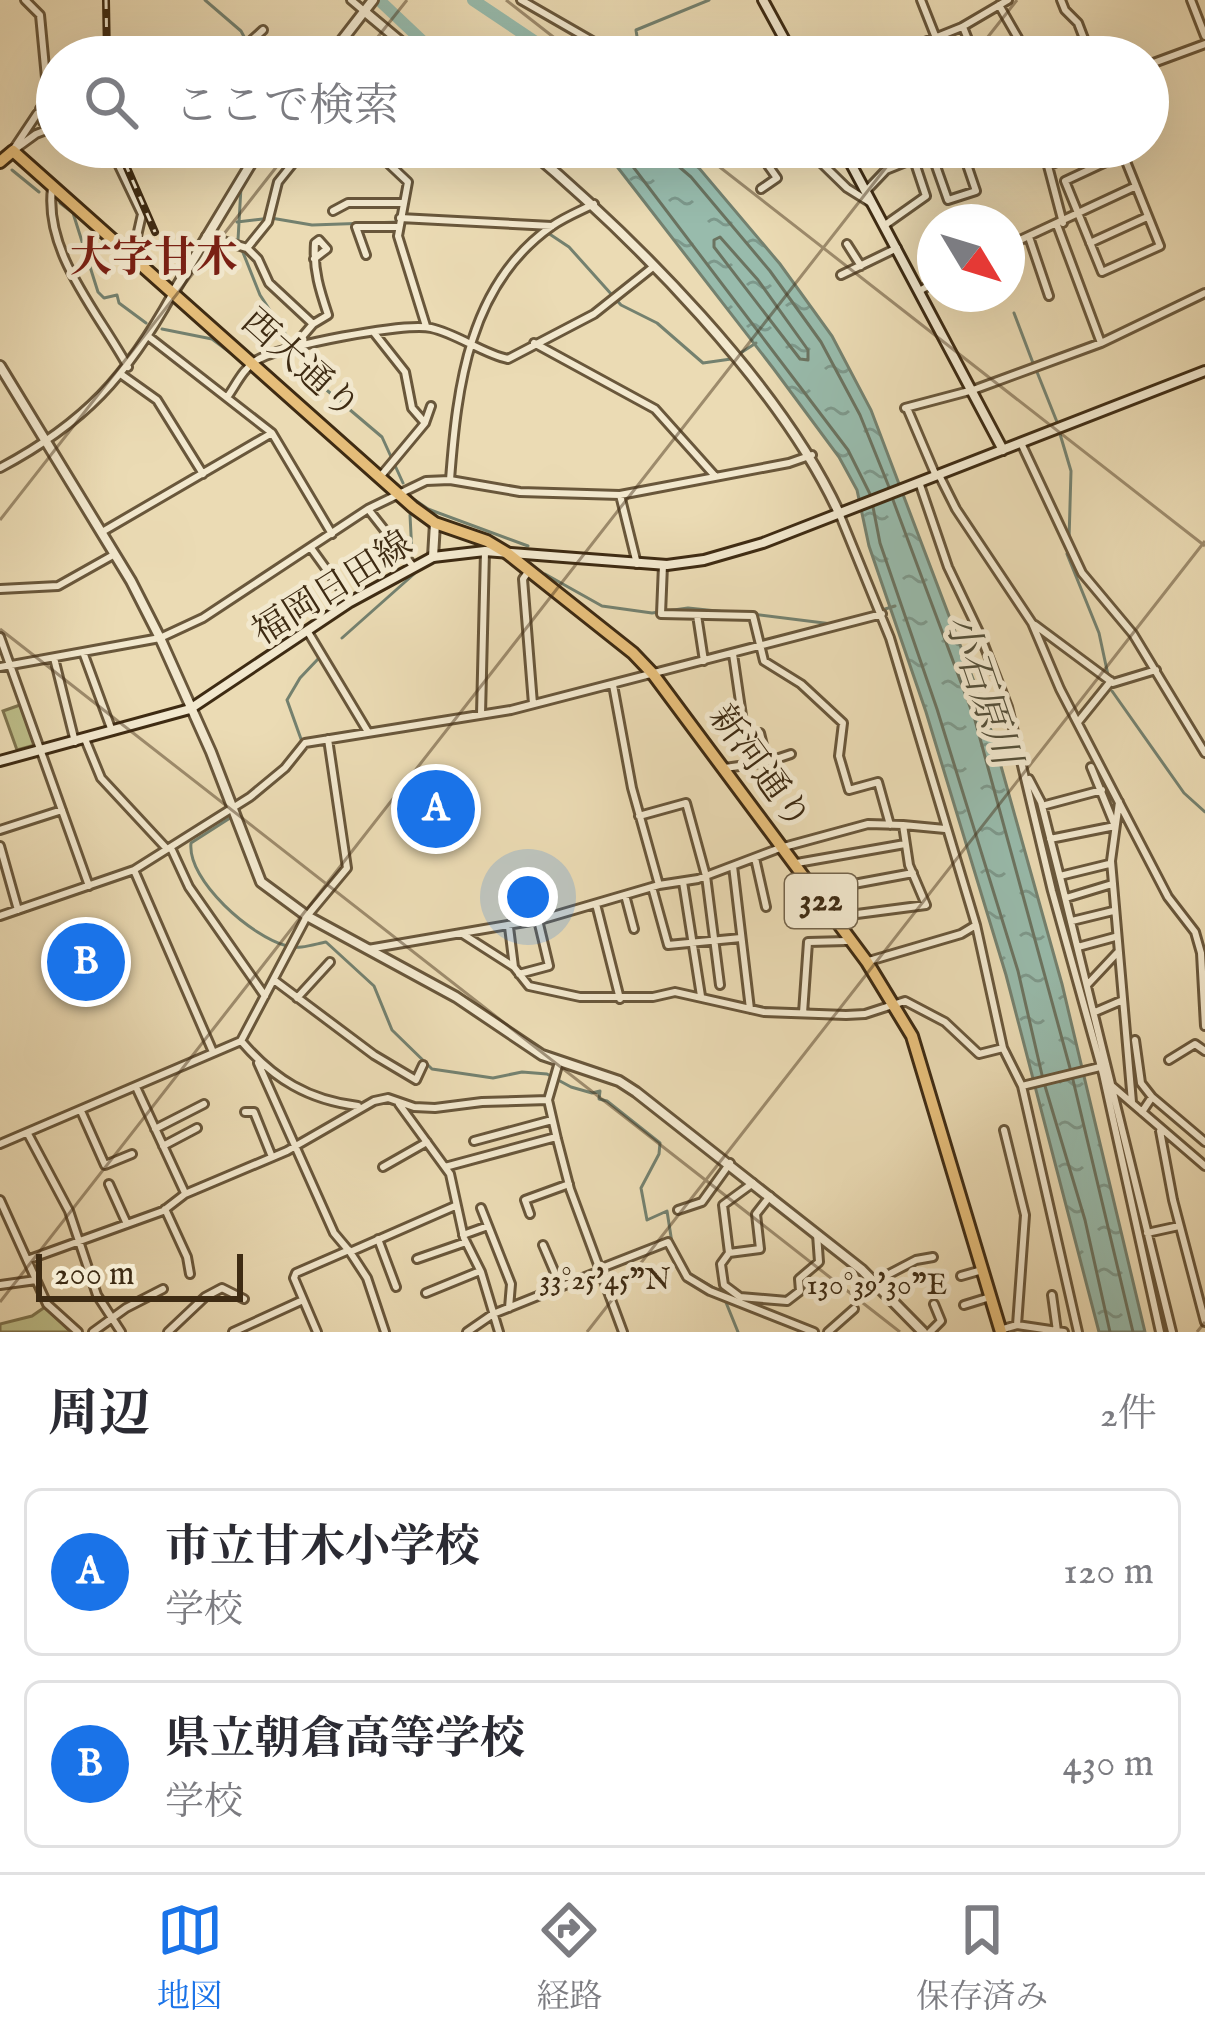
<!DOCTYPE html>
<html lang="ja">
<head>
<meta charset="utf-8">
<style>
  body { margin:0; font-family:"IM FELL English","Noto Serif JP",serif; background:#f7f7f7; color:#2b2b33 }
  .compass { position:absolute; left:917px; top:204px; width:108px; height:108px; border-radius:50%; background:#fff; box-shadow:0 12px 48px #0002; rotate:128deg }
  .scale { position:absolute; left:36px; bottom:30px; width:207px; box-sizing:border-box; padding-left:12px; border:6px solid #3e2b13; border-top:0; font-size:33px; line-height:42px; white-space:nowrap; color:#3e2b13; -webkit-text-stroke:9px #f2e8ce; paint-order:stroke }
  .you { position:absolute; left:528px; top:897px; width:42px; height:42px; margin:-30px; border:9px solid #fff; border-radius:50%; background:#1a73e8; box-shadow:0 0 0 18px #1a73e833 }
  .badge { display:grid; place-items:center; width:78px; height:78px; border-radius:50%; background:#1a73e8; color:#fff; font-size:39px; font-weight:700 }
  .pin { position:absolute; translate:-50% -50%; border:6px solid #fff; box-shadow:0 3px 12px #0006 }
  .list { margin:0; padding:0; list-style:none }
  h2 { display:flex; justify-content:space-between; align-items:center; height:156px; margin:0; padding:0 48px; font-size:51px }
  h2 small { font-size:39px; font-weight:400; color:#7c7c81 }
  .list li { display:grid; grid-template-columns:78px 1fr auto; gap:36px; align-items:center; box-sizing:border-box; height:168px; margin:0 24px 24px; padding:0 24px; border:3px solid #e1e1e2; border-radius:18px }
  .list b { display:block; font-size:45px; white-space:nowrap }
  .list p { margin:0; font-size:39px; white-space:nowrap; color:#7c7c81 }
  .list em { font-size:39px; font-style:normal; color:#7c7c81 }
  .icon { flex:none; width:66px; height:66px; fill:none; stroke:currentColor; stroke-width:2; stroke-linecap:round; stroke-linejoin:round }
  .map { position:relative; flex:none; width:1205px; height:1332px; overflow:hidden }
  .search { position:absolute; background:#fff; box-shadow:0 12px 48px #0002; left:36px; right:36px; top:36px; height:132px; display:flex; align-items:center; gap:30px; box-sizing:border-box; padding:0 42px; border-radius:66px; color:#7c7c81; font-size:45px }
  .sheet { height:540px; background:#fff }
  nav { display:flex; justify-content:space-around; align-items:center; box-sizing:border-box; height:168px; border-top:3px solid #e1e1e2; background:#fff; font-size:33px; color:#7c7c81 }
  nav a { display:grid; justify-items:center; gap:6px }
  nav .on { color:#1a73e8 }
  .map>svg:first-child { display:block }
  .park { fill:#bdbe89; stroke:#7e744e; stroke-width:3 }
  .water { fill:url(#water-ripples); stroke:#74816f; stroke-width:3 }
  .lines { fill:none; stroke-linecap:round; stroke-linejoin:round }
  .shore { stroke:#6b7360; stroke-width:3 }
  .stream { stroke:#74816f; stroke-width:3 }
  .river { stroke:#98bbac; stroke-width:12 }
  .minor-casing { stroke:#69573b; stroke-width:12 }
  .tertiary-casing { stroke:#69573b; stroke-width:14 }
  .secondary-casing { stroke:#3e2b13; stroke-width:14 }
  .trunk-casing { stroke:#3e2b13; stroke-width:16 }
  .minor { stroke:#f2e8ce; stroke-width:6 }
  .tertiary { stroke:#f2e8ce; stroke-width:8 }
  .secondary { stroke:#f2e8ce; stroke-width:8 }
  .trunk { stroke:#e6be7a; stroke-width:10 }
  .rail-casing { stroke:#3e2b13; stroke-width:8 }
  .rail { stroke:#f2e8ce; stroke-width:3; stroke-dasharray:9; stroke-linecap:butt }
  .ticks { fill:none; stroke:#3e2b13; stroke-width:3; stroke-opacity:0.45 }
  .labels { text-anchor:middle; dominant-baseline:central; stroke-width:10; stroke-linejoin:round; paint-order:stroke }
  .shield { fill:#f2e8ce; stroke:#74644b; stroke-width:3 }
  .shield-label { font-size:33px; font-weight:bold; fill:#3e2b13 }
  .street-label { font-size:36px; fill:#3e2b13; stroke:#f2e8ce }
  .water-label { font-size:39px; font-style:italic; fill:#544f39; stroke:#f2e8ce }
  .quarter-label { font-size:42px; font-weight:bold; fill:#7a1f14; stroke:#f2e8ce }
  .ticks-label { font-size:30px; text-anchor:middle; fill:#3e2b13; stroke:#f2e8ce; stroke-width:10; stroke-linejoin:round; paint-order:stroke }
</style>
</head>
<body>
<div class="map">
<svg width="1205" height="1332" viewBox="0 0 1205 1332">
  <defs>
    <pattern id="water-ripples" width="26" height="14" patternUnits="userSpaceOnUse" patternTransform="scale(3)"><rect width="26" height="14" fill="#98bbac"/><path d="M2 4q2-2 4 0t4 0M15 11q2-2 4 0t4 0" fill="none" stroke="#7d988b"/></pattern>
  </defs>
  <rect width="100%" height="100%" fill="#ebdbb4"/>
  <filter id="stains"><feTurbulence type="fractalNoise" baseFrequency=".00167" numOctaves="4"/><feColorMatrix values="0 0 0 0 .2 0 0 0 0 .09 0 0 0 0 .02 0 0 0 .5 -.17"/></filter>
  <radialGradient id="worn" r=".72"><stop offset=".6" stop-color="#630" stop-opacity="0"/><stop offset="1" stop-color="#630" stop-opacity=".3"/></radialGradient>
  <path class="park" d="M20,705l15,40 -18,5 -14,-39z
    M45,1307l26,25h-71v-8l32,-8z"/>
  <path class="water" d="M622,147h51l26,21 81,96 52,72 39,74 116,306 75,268 83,348h-46l-93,-357 -80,-263 -57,-166 -12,-56 -18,-33 -66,-89 -158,-204z"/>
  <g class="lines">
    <path class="shore" d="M632,147l-1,17 217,286 22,44
      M667,147l3,12 21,18 79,94 51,71 39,73 29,72
      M720,237l38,43 50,70v10l-8,-1 -86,-112v-7z
      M893,500l82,220 95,348
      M873,507l7,36 57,166 81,262 24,104
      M1073,1080l60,252
      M1045,1086l40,134 25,112"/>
    <path class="stream" d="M205,0l36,31 14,26
      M640,57l-4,-27 73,-30
      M249,161l4,-14
      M12,170l27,22
      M241,187l-3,53 22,55 56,86 66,56 21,46
      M60,203l13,10 25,79 6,6 13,-3 2,8 27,20
      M237,222l34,-4 41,7 87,-3
      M545,231l24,16 52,58 36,18 46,40 28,-4
      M1014,313l19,50
      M162,329l50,10 20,15
      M739,354l17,-11
      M257,356l31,-12
      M1037,372l20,50
      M1060,434l11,37 -2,69
      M415,500l13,9 100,37
      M410,515l2,39
      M1067,554l32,79 9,42
      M545,574l57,32 50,7 36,-5 48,5
      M752,614l80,10
      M852,619l43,-13
      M342,638l72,-64
      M1112,691l72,102 21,19
      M301,739l-14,-39 13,-22 18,-19
      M230,818l-39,25c-4,38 61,94 96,103 11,4 28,-2 39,-4l48,44 18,44 40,39 61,9 29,-6 25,2 24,13 21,6 8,-2 -1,8 8,2 53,42 -1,11 -18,34 6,32 20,-9 5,32
      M688,1273l33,19
      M725,1300l13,32"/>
    <path class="river" d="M379,0l55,52 11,5
      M473,0l85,57"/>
    <defs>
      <path id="minor" d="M25,0l15,15 8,84
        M351,0l13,11
        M521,0l99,57
        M921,0l15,38
        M1061,0l4,10 13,13 13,34
        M1191,0l14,36
        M999,5l19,33
        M963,27l12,30
        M260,57l-8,-17 11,-10
        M887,57l75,-30 46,-27
        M1148,65l57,-21
        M52,127l-9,-5 -3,-13 8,-10h9
        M15,147l22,-33
        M110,147l32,67 -9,40
        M371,147l37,35 -10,54 28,90
        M755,147l22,31 -16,11
        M805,147l42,41 24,15
        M1043,147l20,76
        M14,150l22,-16 21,-8
        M931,152l17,48 28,-9 -15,-44
        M1123,154l37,92 -58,26 -37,-91z
        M1048,166l41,-19
        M52,188c-8,65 46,124 76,179
        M866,191l20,-21 57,-23
        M333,211l15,-8h56
        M400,218l152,8
        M885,225l41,-29 -12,-36
        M1057,225l44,118
        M206,236l41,12 21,-26 10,-40 28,-35
        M1029,237l20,59
        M1090,243l57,-26
        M847,244l14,22
        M1007,246l127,-59
        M247,248l11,11 11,24 44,41
        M366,255l-10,-28h42
        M841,275l56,-27
        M921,290l14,-8
        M375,334l30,38 7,36 13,15
        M149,337l123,96 60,101
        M534,343l121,66 60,67
        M295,345l18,-21 15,-9c-8,-24 -15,-45 -13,-72l4,-3 8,9 -13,10
        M122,375l35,25 46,74
        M228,396c9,-13 15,-27 29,-36 23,-14 148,-38 174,-32 27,6 52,26 77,31l86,-45 59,-47
        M905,408l68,-18 128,-47 104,-50
        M907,408l29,68
        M1021,443l61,130 51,61 72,119
        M0,468c85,-45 127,-92 173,-175
        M939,475l17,34 76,114 28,66 108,208 27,35 6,21 4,73
        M380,477l45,-54 6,-17
        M450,480c7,-94 19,-196 102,-254 13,-9 28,-15 42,-22
        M919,482l29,85 31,65 29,75 44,184 51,183 57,258
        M620,495l17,69
        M368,509l44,56
        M839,513l51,125 86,287 -15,9 -92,27
        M102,532l170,-99
        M311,548l39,54
        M663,565l-2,49 92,2 11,45 37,23 42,39 -4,33 10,34 29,-8 12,43
        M528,572l-5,7 10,125
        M0,589l58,-3 57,-32
        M697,615l7,46
        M1035,625l78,58 43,-13
        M308,632l60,100
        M0,637l89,249
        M83,652l29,79
        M54,658l21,84
        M0,667l160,-29 43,-20 165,-109 58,-28 24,-1 70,12 100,3 169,-32 23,-8
        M613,685l19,103 27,97
        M481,714l4,-163
        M1078,722l33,-41
        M85,739l16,39 66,71
        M767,762l24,-8
        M725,768l42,-6 -7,-29 -15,3 -12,-82
        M1029,779l12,23 20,79 111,451
        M1119,802l-8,59 21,241
        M1042,806l60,-16
        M639,816l47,-13 20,73 14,109
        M903,825l42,4
        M0,830l62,-20
        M1050,839l65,-13 -24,-59
        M0,846l18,64
        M171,848l18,39 76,109
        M755,858l11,49
        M797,863l108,-19
        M733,866l17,143
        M134,870l79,182
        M1060,876l49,-12
        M683,882l18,114
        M652,887l16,58 73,-7
        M816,891l97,-18
        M625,895l9,34
        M1066,898l46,-14
        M596,904l24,95
        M0,916l134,-46 116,-73 35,-29 20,-25 206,-33 371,-96
        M1072,921l41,-10
        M976,925l27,123
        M509,927l5,40
        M461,933l53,34 15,19 51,11h73l22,-5 89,20 82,3 19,-1 40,-13 40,21 34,32 24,-6 19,38 56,246
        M1078,947l37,-10
        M368,949l175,-30 116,-34 39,-6 82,-31 88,-24 35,1 6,40 17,40 -92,12
        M519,974l30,-8 -11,-46
        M274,980l100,75 42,25 7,-15
        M1088,984l29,-31
        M297,998l33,-36
        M1095,1012l28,-12
        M803,1013l5,-71 39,-1
        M1135,1040l6,43 11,14
        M242,1042c32,37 66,58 116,64
        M1169,1060l26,-16 10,7
        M559,1062l-11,38 9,39 13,50 53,143
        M258,1063l76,170 16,19 105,-46
        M1022,1086l78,-19
        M1112,1086l93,80
        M136,1087l49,106
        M399,1104l51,70 14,64 17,34 18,60
        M81,1111l24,54 27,-11
        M245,1112h9l18,45
        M1142,1112l10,-15 53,45
        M155,1129l49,-25
        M1004,1130l21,85 -8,110
        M1160,1131l13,69 32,122
        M28,1134l41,77 28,84 24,37
        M474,1141l78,-21
        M0,1144l241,-103 66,-125 40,-48 -19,-129
        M163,1146l34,-18
        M383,1167l44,-25
        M445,1167l111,-30
        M753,1183l-30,22 6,48 -8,11 3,21 16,12 47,4 13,-10 -1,-12 20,-17 -2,-28
        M109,1184l18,40
        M0,1200l47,104 31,28
        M481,1208l30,76 -2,24
        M165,1209l22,48 3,17
        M678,1210l24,-8 28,-39
        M530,1214l-5,-14 44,-16
        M1147,1233l32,-7
        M463,1235l25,-9
        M378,1239l18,48
        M543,1245l18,42
        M350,1252l17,26 18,54
        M729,1253l31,-4 -4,-35 14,-18
        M417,1259l49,-17
        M27,1260l136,-49 22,-17 102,-43 87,-50 14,-3 26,9 21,1 47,-6 66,-2
        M599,1269l69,-27 19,35 23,14 104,41
        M961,1276l21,-6
        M874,1282l42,-22 17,-3
        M0,1285l36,-5
        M426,1293l54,-22
        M1052,1295l5,36
        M964,1305l26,-8
        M1000,1330l17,-5 47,7
        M93,1332l33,-24 37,-19
        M168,1332l37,-35 17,-9 22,11
        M233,1332l70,-32
        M317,1332l-23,-54 2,-5 53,-23
        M467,1332l26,-18 107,-43
        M828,1332l26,-23
        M930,1332l11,-11 -7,-17"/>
      <path id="tertiary" d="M364,11l55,46
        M329,57l44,-57
        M526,147c109,92 253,236 313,366
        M173,293l88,-146
        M0,366l131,215 29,57 51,114 50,130 46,34 149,81 86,58 77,26 17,11 226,178 61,62
        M433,557l2,-34"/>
      <path id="secondary" d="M763,0l31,57
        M842,147l161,303
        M0,761l190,-52 160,-107 83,-45 52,-6 182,14 37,-5 59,-17 442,-172"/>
      <path id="trunk" d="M0,162l13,-11 400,356 22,16 52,18 20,12 126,100 20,21 214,288 45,74 89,296"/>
    </defs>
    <use href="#minor" class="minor-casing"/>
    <use href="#tertiary" class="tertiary-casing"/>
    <use href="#secondary" class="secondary-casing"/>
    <use href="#trunk" class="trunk-casing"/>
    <use href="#minor" class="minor"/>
    <use href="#tertiary" class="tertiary"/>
    <use href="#secondary" class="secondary"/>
    <use href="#trunk" class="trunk"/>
    <defs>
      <path id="rail" d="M106,0l1,57
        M118,147l37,85"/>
    </defs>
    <use href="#rail" class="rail-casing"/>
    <use href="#rail" class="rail"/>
  </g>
  <path class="ticks" d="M506,0l73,57M362,57l45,-57M972,57l45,-57M694,147l511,399M0,520l292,-373M0,629l900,703M0,1302l902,-1155M587,1332l618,-791M1197,1332l8,-10"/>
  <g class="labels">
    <rect class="shield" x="785" y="874" width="72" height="54" rx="9"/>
    <g class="shield-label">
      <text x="821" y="901">322</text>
    </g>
    <g class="street-label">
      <text transform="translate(300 365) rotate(42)">西大通り</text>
      <text transform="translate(333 589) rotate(-32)">福岡日田線</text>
      <text transform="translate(759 768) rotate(54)">新河通り</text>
    </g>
    <g class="water-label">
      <text transform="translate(981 690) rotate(71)">小石原川</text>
    </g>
    <g class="quarter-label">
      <text x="154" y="259">大字甘木</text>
    </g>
  </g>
  <g class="ticks-label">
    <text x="605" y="1289">33°25'45"N</text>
    <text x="877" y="1294">130°39'30"E</text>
  </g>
  <rect width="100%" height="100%" filter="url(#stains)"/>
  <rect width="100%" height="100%" fill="url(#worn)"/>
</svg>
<svg class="compass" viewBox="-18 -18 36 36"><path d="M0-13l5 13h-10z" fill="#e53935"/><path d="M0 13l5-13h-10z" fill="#7c7c81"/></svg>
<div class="scale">200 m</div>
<div class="you"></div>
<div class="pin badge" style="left:436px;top:809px">A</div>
<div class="pin badge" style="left:86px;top:962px">B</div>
<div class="search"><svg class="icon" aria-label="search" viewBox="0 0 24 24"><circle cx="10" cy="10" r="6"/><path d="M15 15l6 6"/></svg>ここで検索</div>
</div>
<section class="sheet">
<h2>周辺<small>2件</small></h2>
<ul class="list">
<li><span class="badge">A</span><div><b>市立甘木小学校</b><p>学校</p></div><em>120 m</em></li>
<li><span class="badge">B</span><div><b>県立朝倉高等学校</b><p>学校</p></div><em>430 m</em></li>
</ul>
</section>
<nav>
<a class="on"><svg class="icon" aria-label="map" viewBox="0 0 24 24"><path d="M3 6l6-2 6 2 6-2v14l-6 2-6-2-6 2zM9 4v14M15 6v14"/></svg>地図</a>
<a><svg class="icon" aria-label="directions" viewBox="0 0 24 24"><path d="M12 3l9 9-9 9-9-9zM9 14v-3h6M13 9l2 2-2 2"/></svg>経路</a>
<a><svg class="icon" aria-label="saved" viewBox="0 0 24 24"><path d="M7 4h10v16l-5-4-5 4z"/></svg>保存済み</a>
</nav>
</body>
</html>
